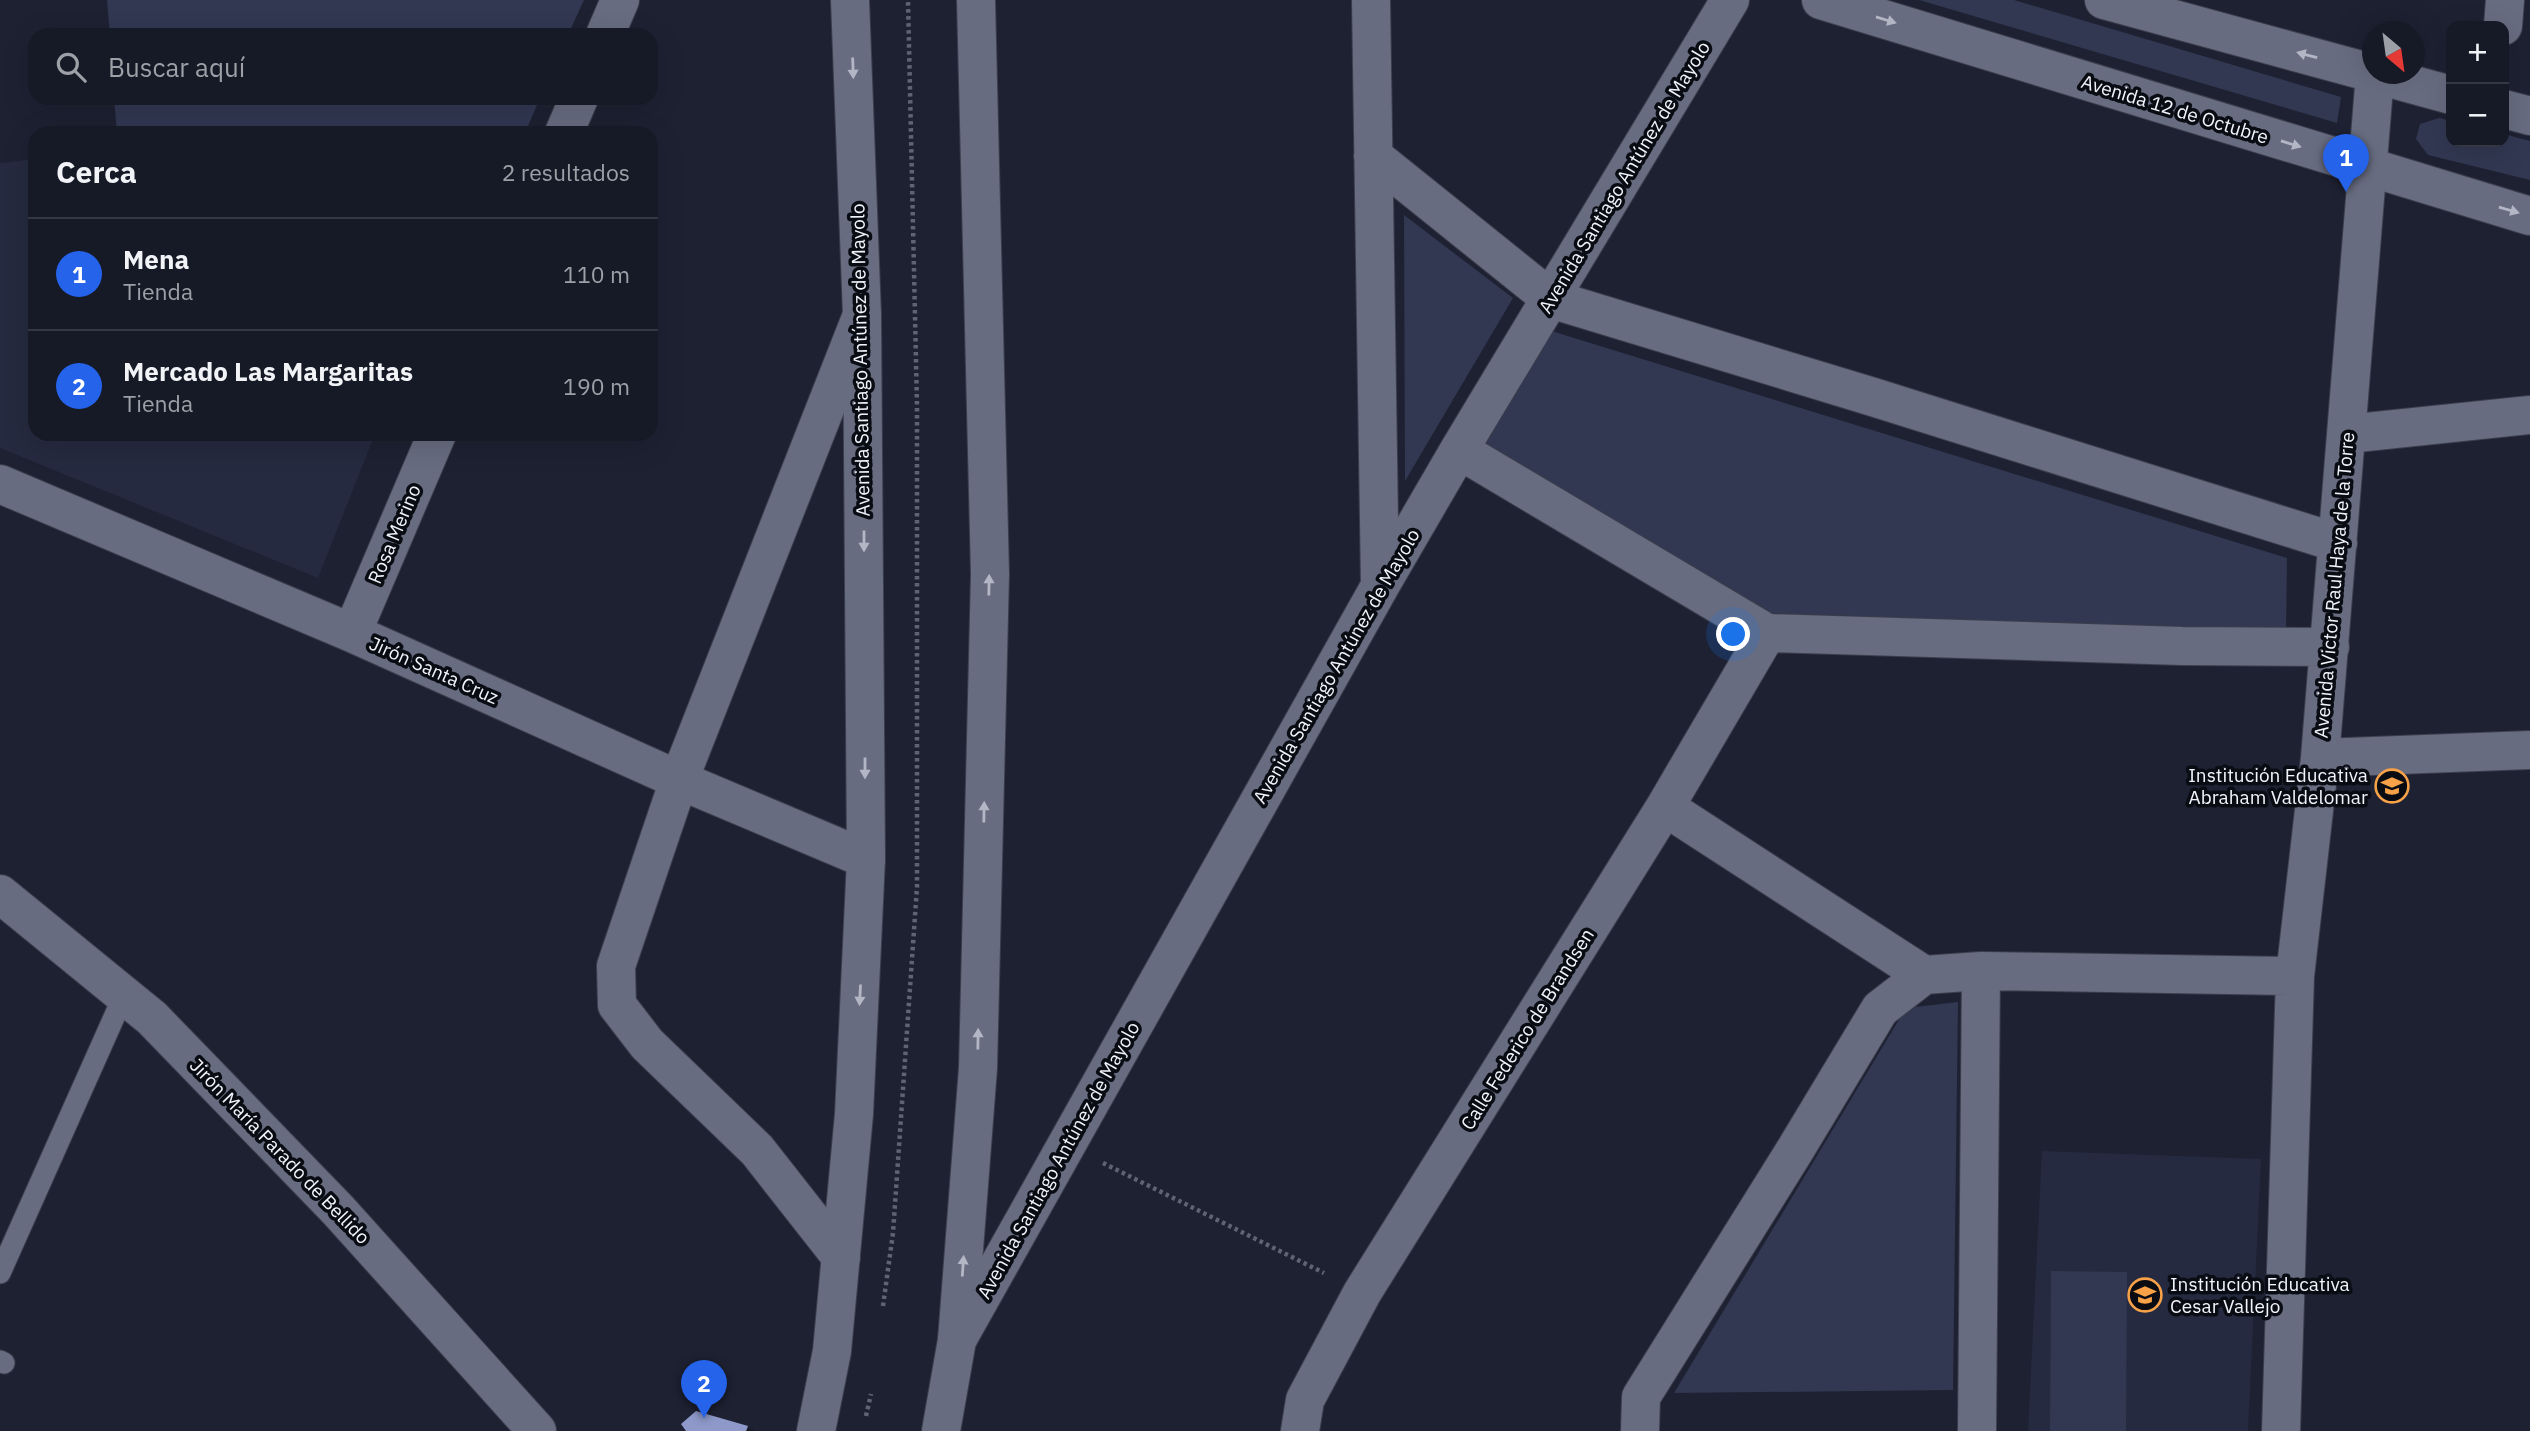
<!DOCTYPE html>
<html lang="es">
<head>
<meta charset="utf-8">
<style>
  body { margin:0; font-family:"IBM Plex Sans",sans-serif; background:#1f222e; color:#f1f3f6 }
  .controls { position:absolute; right:21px; top:21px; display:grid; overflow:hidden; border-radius:14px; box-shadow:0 7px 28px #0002 }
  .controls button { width:63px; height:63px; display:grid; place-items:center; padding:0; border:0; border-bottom:2px solid #353843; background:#161926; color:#f1f3f6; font:35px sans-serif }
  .compass { position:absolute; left:2362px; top:21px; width:63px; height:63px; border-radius:50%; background:#161926; box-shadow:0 7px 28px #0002; rotate:151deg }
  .you { position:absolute; left:1734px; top:635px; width:24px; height:24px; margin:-18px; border:5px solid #fff; border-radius:50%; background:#1a73e8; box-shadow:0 0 0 10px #1a73e833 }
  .badge { display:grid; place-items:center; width:46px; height:46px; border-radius:50%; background:#2563eb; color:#fff; font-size:23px; font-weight:700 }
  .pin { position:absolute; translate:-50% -58px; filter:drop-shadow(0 2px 4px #0008) }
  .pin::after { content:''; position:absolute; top:37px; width:24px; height:21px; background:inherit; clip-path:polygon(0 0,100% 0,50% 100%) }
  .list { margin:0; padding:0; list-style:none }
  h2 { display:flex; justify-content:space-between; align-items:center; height:91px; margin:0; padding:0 28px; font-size:30px }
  h2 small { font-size:23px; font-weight:400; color:#9ea0a7 }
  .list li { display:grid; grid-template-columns:46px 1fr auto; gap:21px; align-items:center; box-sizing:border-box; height:112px; padding:0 28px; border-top:2px solid #353843 }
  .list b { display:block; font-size:26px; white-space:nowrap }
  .list p { margin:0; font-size:23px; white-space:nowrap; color:#9ea0a7 }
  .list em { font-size:23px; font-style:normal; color:#9ea0a7 }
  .icon { flex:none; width:38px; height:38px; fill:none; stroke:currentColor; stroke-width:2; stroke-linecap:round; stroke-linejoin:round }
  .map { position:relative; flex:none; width:2530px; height:1431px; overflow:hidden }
  .search { position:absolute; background:#161926; box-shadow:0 7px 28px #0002; left:28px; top:28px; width:630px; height:77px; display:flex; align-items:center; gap:18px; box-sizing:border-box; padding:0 24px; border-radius:21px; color:#9ea0a7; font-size:26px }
  .panel { position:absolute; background:#161926; box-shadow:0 7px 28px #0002; left:28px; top:126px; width:630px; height:315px; border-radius:21px }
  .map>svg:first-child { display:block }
  .built { fill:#252a40 }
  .green { fill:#323852 }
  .building { fill:#8e99ca; filter:url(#shadow) }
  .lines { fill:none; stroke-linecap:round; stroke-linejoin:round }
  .service-casing { stroke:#3b3e4c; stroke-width:23 }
  .minor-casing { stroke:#3b3e4c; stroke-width:40 }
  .secondary-casing { stroke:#3b3e4c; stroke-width:40 }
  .path { stroke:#606372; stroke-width:4.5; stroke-dasharray:3.5 3.5; stroke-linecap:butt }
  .service { stroke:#676c80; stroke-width:21 }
  .minor { stroke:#676c80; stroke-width:38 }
  .secondary { stroke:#676c80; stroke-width:38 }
  .oneway { fill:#b3b7c5 }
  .labels { text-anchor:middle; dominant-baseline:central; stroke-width:7; stroke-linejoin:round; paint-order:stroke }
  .street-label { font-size:19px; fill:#f2f4fd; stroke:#0a0c13 }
  .poi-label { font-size:19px; fill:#f2f4fd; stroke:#0a0c13; text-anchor:end }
</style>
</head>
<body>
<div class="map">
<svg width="2530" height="1431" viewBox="0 0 2530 1431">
  <defs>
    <filter id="shadow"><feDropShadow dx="6" dy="6" stdDeviation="2" flood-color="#0009"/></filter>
  </defs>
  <rect width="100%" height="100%" fill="#1e2132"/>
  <path class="built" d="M35,159v275h340l-57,144 -318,-130v-285z
    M2042,1151l219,8 -13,272h-220z"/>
  <path class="green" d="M107,0h477l-16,35h-458z
    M1919,0h95l327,97 -4,26z
    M114,98h426l-15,35h-408z
    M2439,118l12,3v21h53v-8l26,7v39l-102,-25 -12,-16 4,-15z
    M1404,215l109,83 -108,183z
    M1545,329l742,229 -1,73 -525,-18 -279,-166z
    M1958,1002l-5,388 -279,3 232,-385z
    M2051,1271l76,1 -1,159h-76z"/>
  <path class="building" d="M696,1411l52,15 -2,5h-60l-5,-7z"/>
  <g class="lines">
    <defs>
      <path id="service" d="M0,1273l124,-278
        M0,1361l4,2"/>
      <path id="minor" d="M1371,0l9,586
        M2503,26l2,-26
        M605,35l15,-35
        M564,133l15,-35
        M1373,156l178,143 322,98 465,146
        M2347,434l183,-19
        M1459,450l308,183 415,13 148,1
        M0,484l352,149 327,147 187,79
        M352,633l85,-199
        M2320,758l210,-8
        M1665,807l259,168
        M0,894l152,124 186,192 199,221
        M841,1257l-84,-107 -110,-106 -30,-39 -1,-39 63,-186 183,-465
        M957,1340l423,-754 79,-136 271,-450
        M1300,1431l5,-31 57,-107 303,-486 102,-174
        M1640,1431l1,-34 154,-247 85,-141 44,-34 57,-4 314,5
        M1977,1431l4,-460
        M2281,1431l14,-455 25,-218 55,-684"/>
      <path id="secondary" d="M1821,0l709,216
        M2104,0l268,73
        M2374,74l77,21
        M2504,109l26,7
        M816,1431l16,-80 22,-237 12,-255 -4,-544 -12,-315
        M941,1431l16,-91 21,-272 12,-494 -14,-574"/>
    </defs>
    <use href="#service" class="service-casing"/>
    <use href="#minor" class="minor-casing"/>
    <use href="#secondary" class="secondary-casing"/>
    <path class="path" d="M1103,1163l221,110
      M883,1306l10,-73 24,-346v-481l-9,-406
      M866,1416l5,-22"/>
    <use href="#service" class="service"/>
    <use href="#minor" class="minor"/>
    <use href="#secondary" class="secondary"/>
  </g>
  <defs><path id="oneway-solid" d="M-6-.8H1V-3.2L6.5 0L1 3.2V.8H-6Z" transform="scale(1.75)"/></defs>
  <g class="oneway">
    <use href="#oneway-solid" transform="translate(1886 20) rotate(17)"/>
    <use href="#oneway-solid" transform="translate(2307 55) rotate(-165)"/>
    <use href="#oneway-solid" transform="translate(853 68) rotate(88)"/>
    <use href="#oneway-solid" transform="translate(2291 144) rotate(17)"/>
    <use href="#oneway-solid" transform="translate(2509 210) rotate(16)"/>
    <use href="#oneway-solid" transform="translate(864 541) rotate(90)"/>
    <use href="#oneway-solid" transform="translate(989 585) rotate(-89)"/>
    <use href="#oneway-solid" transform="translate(865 768) rotate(90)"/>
    <use href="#oneway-solid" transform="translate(984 812) rotate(-89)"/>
    <use href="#oneway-solid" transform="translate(860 995) rotate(93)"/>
    <use href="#oneway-solid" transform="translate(978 1039) rotate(-89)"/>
    <use href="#oneway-solid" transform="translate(963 1266) rotate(-86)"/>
  </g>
  <defs>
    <symbol id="school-ring" viewBox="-11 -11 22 22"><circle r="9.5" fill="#0a0c13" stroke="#f7a248" stroke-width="1.5"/><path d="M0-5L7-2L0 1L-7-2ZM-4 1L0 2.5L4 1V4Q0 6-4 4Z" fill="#f7a248"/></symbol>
  </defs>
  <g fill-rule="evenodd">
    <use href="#school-ring" x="2373" y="767" width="38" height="38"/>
    <use href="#school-ring" x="2126" y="1276" width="38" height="38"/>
  </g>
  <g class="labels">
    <g class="street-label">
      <text transform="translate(2175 109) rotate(17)">Avenida 12 de Octubre</text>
      <text transform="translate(1624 177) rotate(-59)">Avenida Santiago Antúnez de Mayolo</text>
      <text transform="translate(860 360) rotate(-91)">Avenida Santiago Antúnez de Mayolo</text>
      <text transform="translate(394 534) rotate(-67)">Rosa Merino</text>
      <text transform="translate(2334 585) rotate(-85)">Avenida Victor Raul Haya de la Torre</text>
      <text transform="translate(1336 666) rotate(-60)">Avenida Santiago Antúnez de Mayolo</text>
      <text transform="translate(434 670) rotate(24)">Jirón Santa Cruz</text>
      <text transform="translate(1527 1029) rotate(-58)">Calle Federico de Brandsen</text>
      <text transform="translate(280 1151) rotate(46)">Jirón María Parado de Bellido</text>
      <text transform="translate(1058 1160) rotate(-61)">Avenida Santiago Antúnez de Mayolo</text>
    </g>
    <g class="poi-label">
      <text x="2368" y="775">Institución Educativa<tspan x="2368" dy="22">Abraham Valdelomar</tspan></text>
      <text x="2170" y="1284" text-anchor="start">Institución Educativa<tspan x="2170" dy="22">Cesar Vallejo</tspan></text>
    </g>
  </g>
</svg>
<div class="controls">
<button>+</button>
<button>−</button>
</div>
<svg class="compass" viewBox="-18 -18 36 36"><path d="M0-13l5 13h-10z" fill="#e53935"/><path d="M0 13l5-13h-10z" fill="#9ea0a7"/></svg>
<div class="you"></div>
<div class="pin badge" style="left:2346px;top:192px">1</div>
<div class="pin badge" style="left:704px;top:1418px">2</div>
<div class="search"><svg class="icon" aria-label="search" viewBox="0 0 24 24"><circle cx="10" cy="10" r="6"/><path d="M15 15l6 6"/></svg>Buscar aquí</div>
<section class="panel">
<h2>Cerca<small>2 resultados</small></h2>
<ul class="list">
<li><span class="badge">1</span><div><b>Mena</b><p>Tienda</p></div><em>110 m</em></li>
<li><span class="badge">2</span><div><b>Mercado Las Margaritas</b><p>Tienda</p></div><em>190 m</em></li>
</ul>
</section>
</div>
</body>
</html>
